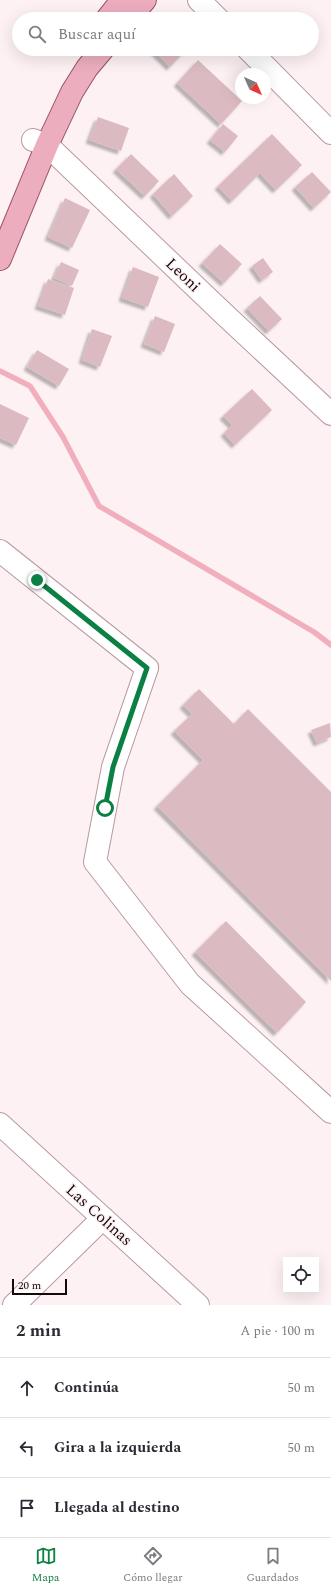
<!DOCTYPE html>
<html lang="es">
<head>
<meta charset="utf-8">
<style>
  body { margin:0; font-family:Spectral,serif; background:#f7f7f7; color:#2b2b33 }
  .controls { position:absolute; right:12px; bottom:12px; display:grid; overflow:hidden; border-radius:0px; box-shadow:0 4px 16px #0002 }
  .controls button { width:36px; height:36px; display:grid; place-items:center; padding:0; border:0; border-bottom:1px solid #e1e1e2; background:#fff; color:#2b2b33; font:20px sans-serif }
  .compass { position:absolute; left:235px; top:68px; width:36px; height:36px; border-radius:50%; background:#fff; box-shadow:0 4px 16px #0002; rotate:135deg }
  .scale { position:absolute; left:12px; bottom:10px; width:55px; box-sizing:border-box; padding-left:4px; border:2px solid #140a0c; border-top:0; font-size:11px; line-height:14px; white-space:nowrap; color:#140a0c; -webkit-text-stroke:3px #fef1f3; paint-order:stroke }
  .stop { position:absolute; width:12px; height:12px; margin:-9px; border:3px solid #0b8043; border-radius:50%; background:#fff }
  .stop.end { background:#0b8043; border-color:#fff; box-shadow:0 1px 4px #0008 }
  .list { margin:0; padding:0; list-style:none }
  h2 { display:flex; justify-content:space-between; align-items:center; height:52px; margin:0; padding:0 16px; font-size:17px }
  h2 small { font-size:13px; font-weight:400; color:#7c7c81 }
  .list li { display:grid; grid-template-columns:26px 1fr auto; gap:12px; align-items:center; box-sizing:border-box; height:60px; padding:0 16px; border-top:1px solid #e1e1e2 }
  .list b { display:block; font-size:15px; white-space:nowrap }
  .list em { font-size:13px; font-style:normal; color:#7c7c81 }
  .icon { flex:none; width:22px; height:22px; fill:none; stroke:currentColor; stroke-width:2; stroke-linecap:round; stroke-linejoin:round }
  .map { position:relative; flex:none; width:331px; height:1305px; overflow:hidden }
  .search { position:absolute; background:#fff; box-shadow:0 4px 16px #0002; left:12px; right:12px; top:12px; height:44px; display:flex; align-items:center; gap:10px; box-sizing:border-box; padding:0 14px; border-radius:22px; color:#7c7c81; font-size:15px }
  .sheet { height:232px; background:#fff }
  nav { display:flex; justify-content:space-around; align-items:center; box-sizing:border-box; height:56px; border-top:1px solid #e1e1e2; background:#fff; font-size:11px; color:#7c7c81 }
  nav a { display:grid; justify-items:center; gap:2px }
  nav .on { color:#0b8043 }
  .map>svg:first-child { display:block }
  .lines { fill:none; stroke-linecap:round; stroke-linejoin:round }
  .stream { stroke:#f1aebd; stroke-width:5.5 }
  .building { fill:#dbbbc1; filter:url(#shadow) }
  .minor-casing { stroke:#b89aa0; stroke-width:24 }
  .major-casing { stroke:#995264; stroke-width:24 }
  .minor { stroke:#fff; stroke-width:22 }
  .major { stroke:#ecaebe; stroke-width:22 }
  .route { stroke:#0b8043; stroke-width:5 }
  .labels { text-anchor:middle; dominant-baseline:central; stroke-width:3; stroke-linejoin:round; paint-order:stroke }
  .street-label { font-size:16px; fill:#140a0c; stroke:#fef1f3 }
</style>
</head>
<body>
<div class="map">
<svg width="331" height="1305" viewBox="0 0 331 1305">
  <defs>
    <filter id="shadow"><feDropShadow dx="-3.5" dy="3.5" stdDeviation="1" flood-color="#0004"/></filter>
  </defs>
  <rect width="100%" height="100%" fill="#fef1f3"/>
  <g class="lines">
    <path class="stream" d="M0,371l30,15 33,51 36,69 215,126 17,13"/>
  </g>
  <path class="building" d="M154,49h33l-17,18 -17,-17z
    M198,60l44,41 -21,23 -44,-41z
    M98,117l31,11 -8,23 -32,-11z
    M223,124l15,12 -13,16 -15,-12z
    M272,134l30,31 -26,25 -16,-17 -28,28 -14,-15z
    M131,154l28,27 -14,15 -29,-27z
    M312,172l19,20 -17,16 -19,-21z
    M174,174l19,22 -21,20 -19,-22z
    M65,198l25,12 -18,38 -24,-11z
    M220,244l22,20 -18,19 -22,-20z
    M263,258l10,14 -11,8 -10,-14z
    M61,262l18,8 -7,16 -18,-8z
    M133,267l26,10 -11,30 -26,-9z
    M48,279l26,9 -9,27 -27,-9z
    M260,296l22,23 -13,12 -22,-23z
    M155,316l20,8 -11,28 -20,-8z
    M92,329l20,7 -12,31 -18,-7z
    M37,350l32,19 -10,17 -32,-19z
    M252,389l20,21 -37,35 -11,-12 8,-8 -9,-9z
    M0,404l29,14 -13,27 -16,-7z
    M199,689l35,35 14,-15 83,83v189l-174,-175 46,-46 -29,-29 18,-17 -9,-9z
    M330,723l1,14 -14,6 -6,-13z
    M226,921l80,81 -29,31 -82,-81z"/>
  <g class="lines">
    <defs>
      <path id="minor" d="M199,0l19,19
        M248,49l83,84
        M33,140l14,5 177,169 107,100
        M0,551l147,117 -34,99 -18,95 95,122 141,128
        M0,1124l198,181
        M14,1305l89,-87"/>
      <path id="major" d="M107,19l15,-19
        M128,19l17,-19
        M0,259l47,-114 25,-53 15,-24 16,-19"/>
    </defs>
    <use href="#minor" class="minor-casing"/>
    <use href="#major" class="major-casing"/>
    <use href="#minor" class="minor"/>
    <use href="#major" class="major"/>
  </g>
  <g class="lines">
    <path class="route" d="M37,580l110,88 -34,99 -8,41"/>
  </g>
  <g class="labels">
    <g class="street-label">
      <text transform="translate(183 275) rotate(44)">Leoni</text>
      <text transform="translate(99 1215) rotate(42)">Las Colinas</text>
    </g>
  </g>
</svg>
<div class="controls">
<button><svg class="icon" aria-label="locate" viewBox="0 0 24 24"><circle cx="12" cy="12" r="6"/><path d="M12 2v4M12 18v4M2 12h4M18 12h4"/></svg></button>
</div>
<svg class="compass" viewBox="-18 -18 36 36"><path d="M0-13l5 13h-10z" fill="#e53935"/><path d="M0 13l5-13h-10z" fill="#7c7c81"/></svg>
<div class="scale">20 m</div>
<div class="stop" style="left:105px;top:808px"></div>
<div class="stop end" style="left:37px;top:580px"></div>
<div class="search"><svg class="icon" aria-label="search" viewBox="0 0 24 24"><circle cx="10" cy="10" r="6"/><path d="M15 15l6 6"/></svg>Buscar aquí</div>
</div>
<section class="sheet">
<h2>2 min<small>A pie · 100 m</small></h2>
<ul class="list">
<li><svg class="icon" aria-label="ahead" viewBox="0 0 24 24"><path d="M12 20V5M6 11l6-6 6 6"/></svg><div><b>Continúa</b></div><em>50 m</em></li>
<li><svg class="icon" aria-label="left" viewBox="0 0 24 24"><path d="M17 20v-9H6M10 6l-5 5 5 5"/></svg><div><b>Gira a la izquierda</b></div><em>50 m</em></li>
<li><svg class="icon" aria-label="arrive" viewBox="0 0 24 24"><path d="M6 21V4h12l-3 4 3 4H6"/></svg><div><b>Llegada al destino</b></div></li>
</ul>
</section>
<nav>
<a class="on"><svg class="icon" aria-label="map" viewBox="0 0 24 24"><path d="M3 6l6-2 6 2 6-2v14l-6 2-6-2-6 2zM9 4v14M15 6v14"/></svg>Mapa</a>
<a><svg class="icon" aria-label="directions" viewBox="0 0 24 24"><path d="M12 3l9 9-9 9-9-9zM9 14v-3h6M13 9l2 2-2 2"/></svg>Cómo llegar</a>
<a><svg class="icon" aria-label="saved" viewBox="0 0 24 24"><path d="M7 4h10v16l-5-4-5 4z"/></svg>Guardados</a>
</nav>
</body>
</html>
